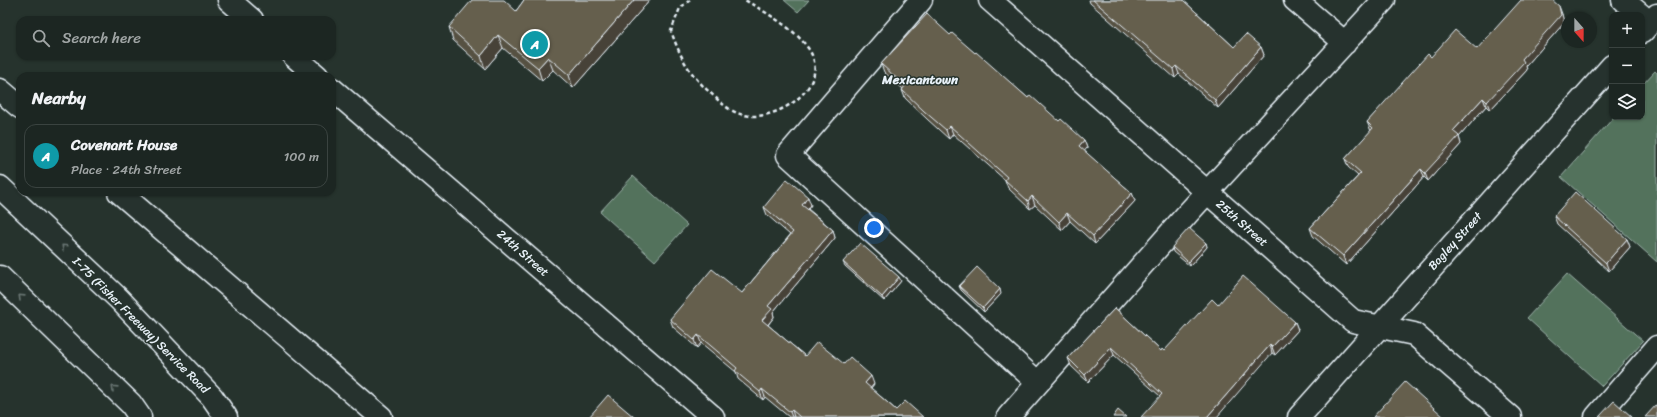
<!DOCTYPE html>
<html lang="en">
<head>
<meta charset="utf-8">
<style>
  body { margin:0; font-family:Sriracha,sans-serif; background:#252e2a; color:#f1f3f6 }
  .controls { position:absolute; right:12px; top:12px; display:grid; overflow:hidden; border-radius:8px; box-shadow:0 1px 3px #0004 }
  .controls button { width:36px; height:36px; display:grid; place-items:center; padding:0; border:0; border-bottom:1px solid #3a4340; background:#1c2622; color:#f1f3f6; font:20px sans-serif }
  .compass { position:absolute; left:1561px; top:12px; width:36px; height:36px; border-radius:50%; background:#1c2622; box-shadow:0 1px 3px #0004; rotate:159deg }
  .you { position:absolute; left:874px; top:228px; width:14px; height:14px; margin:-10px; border:3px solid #fff; border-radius:50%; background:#1a73e8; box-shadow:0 0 0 6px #1a73e833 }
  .badge { display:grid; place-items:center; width:26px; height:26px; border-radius:50%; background:#db2777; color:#fff; font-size:13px; font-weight:700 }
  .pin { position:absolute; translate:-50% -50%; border:2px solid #fff; box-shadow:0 1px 4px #0006 }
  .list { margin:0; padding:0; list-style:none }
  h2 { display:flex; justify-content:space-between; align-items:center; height:52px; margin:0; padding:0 16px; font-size:17px }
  h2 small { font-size:13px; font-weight:400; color:#a0a5a5 }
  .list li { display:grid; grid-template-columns:26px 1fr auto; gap:12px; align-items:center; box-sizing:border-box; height:64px; margin:0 8px 8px; padding:0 8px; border:1px solid #3a4340; border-radius:12px }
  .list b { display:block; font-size:15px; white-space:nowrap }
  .list p { margin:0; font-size:13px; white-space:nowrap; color:#a0a5a5 }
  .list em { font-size:13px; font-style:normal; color:#a0a5a5 }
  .icon { flex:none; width:22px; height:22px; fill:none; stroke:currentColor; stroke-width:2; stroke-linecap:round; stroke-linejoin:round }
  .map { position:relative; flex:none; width:1657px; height:417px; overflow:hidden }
  .search { position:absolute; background:#1c2622; box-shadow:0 1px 3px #0004; left:16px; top:16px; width:320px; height:44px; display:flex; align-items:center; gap:10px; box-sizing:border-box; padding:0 14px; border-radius:12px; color:#a0a5a5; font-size:15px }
  .panel { position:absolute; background:#1c2622; box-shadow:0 1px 3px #0004; left:16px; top:72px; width:320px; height:124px; border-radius:12px }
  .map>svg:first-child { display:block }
  .green { fill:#52725c; stroke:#9db2aa }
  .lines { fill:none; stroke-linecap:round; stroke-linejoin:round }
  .minor-casing { stroke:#e8f1f8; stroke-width:25 }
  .highway-casing { stroke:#e8f1f8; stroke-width:25 }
  .path { stroke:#e8f1f8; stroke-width:2.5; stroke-dasharray:4 3; stroke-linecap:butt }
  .minor { stroke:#26332d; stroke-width:22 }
  .highway { stroke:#26332d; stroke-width:22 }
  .wall { fill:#575143; stroke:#e8f1f8 }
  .shaded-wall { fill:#474237; stroke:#e8f1f8 }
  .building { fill:#655e4e; stroke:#e8f1f8 }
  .oneway { stroke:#6a7674 }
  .labels { text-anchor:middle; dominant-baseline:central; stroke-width:3; stroke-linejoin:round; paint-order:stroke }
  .street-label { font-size:12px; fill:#e8f1f8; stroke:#26332d }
  .neighbourhood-label { font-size:13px; font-weight:bold; fill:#e8f1f8; stroke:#26332d }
</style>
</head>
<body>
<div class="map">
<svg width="1657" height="417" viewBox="0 0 1657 417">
  <rect width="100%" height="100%" fill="#26332d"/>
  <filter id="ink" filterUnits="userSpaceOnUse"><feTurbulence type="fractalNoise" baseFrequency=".025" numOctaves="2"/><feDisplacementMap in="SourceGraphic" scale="8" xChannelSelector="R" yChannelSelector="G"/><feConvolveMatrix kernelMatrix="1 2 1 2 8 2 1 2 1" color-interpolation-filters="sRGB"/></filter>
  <g filter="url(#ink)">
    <path class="green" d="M784,0h25l-11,12z
      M1655,71l2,2v189l-96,-85 53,-60h28v-32z
      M633,176l54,49 -32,36 -55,-49z
      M1567,274l76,67 -41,45 -75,-68z"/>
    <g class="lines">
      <defs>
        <path id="minor" d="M229,0l23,20
          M921,0l-133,155 250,228
          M990,0l363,321 61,13 96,83
          M1295,0l50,43
          M1623,0l18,15
          M1642,32l15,-17
          M294,56l23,20
          M332,89l381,328
          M0,90l20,17
          M0,187l119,112 93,98 14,20
          M119,192l262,225
          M1008,417l181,-205 195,-212
          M1299,417l313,-351
          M1596,417l61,-70"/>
        <path id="highway" d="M0,277l131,127 9,13"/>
      </defs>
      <use href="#minor" class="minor-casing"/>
      <use href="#highway" class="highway-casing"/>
      <path class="path" d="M690,0l-10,8 -9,23c11,31 20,45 45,67 8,8 16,14 28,17 33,8 90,-30 64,-67 -15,-21 -42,-35 -63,-48"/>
      <use href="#minor" class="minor"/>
      <use href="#highway" class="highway"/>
    </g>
    <path class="wall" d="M524,0h126l-77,88 -20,-18 -11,11 -39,-33 -18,21 -32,-29 -4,-13 67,-16z
      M1089,0h94l51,47h27l3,8 -46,53 -39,-34 -4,4 -85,-75z
      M1562,14l2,9 -38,43 1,4 -37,40 -4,-4 -27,31 2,7 -33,37 -4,-4 -78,88 -33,-29 -3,-8 48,-52 -10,-9 -3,-8 26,-28 -4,-9 64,-65 46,-8z
      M950,35l25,18 53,45 56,42 3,8 -3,3 48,42 3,8 -40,43 -25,-23 -8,9 -27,-25 -5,4 -22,-21 -3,-8 -52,-46 -4,5 -22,-20 -22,-21 -3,-8 1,-1 -19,-17 -3,-8z
      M811,205l-3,4 25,21 2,8 -62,74 1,5 -6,8 37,31 39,8 30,20 -3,4 25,22 27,7h-134l-24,-20 -2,3 -25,-21 -2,-7 -35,-29 -4,5 -24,-21 -3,-8 72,-26 48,-58 -23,-20 -3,-8z
      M1554,216l73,23 3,8 -21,24 -52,-47z
      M1206,243l1,4 -17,19 -17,-14 -1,-5z
      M843,262l58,19 -17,20 -39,-35z
      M959,286l42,8 -17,18 -23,-22z
      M1218,305l77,17 3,8 -23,25 -3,-2 -112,43 -46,-41 -26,27 -17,-16 -3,-8 47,-50 46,43h3z"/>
    <path class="shaded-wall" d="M634,0h16l-77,88 -4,-13z
      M1559,6l3,8 2,9 -38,43 1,4 -37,40 -3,-8 35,-43z
      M498,35l5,13 -18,21 -4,-13z
      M1261,47l3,8 -46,53 -3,-8z
      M548,57l5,13 -11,11 -4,-13z
      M1176,66l3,8 -4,4 -2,-9z
      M1483,98l3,8 -27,31 2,7 -33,37 -3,-8 28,-42z
      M950,126l3,8 -4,5 -3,-9z
      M1084,140l3,8 -5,6 -3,-8z
      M1421,169l3,8 -78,88 -3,-9z
      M1132,193l3,8 -40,43 -2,-8z
      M1032,196l3,9 -5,4 -2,-8z
      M808,197l3,8 -6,8 -3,-8z
      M1067,213l3,8 -8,9 -3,-8z
      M833,230l2,8 -62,74 1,5 -9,11 -3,-8 6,-14z
      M1627,239l3,8 -21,24 -3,-8z
      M1206,243l1,4 -17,19 -2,-4z
      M899,277l2,4 -17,20 -2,-4z
      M1000,289l1,5 -17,18 -1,-4z
      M1295,322l3,8 -23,25 -3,-8z
      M698,335l3,8 -4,5 -3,-8z
      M1270,345l2,8 -55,64h-10z
      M1111,347l3,8 -26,27 -3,-7z
      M871,376l3,8 -6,7 -3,-8z
      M762,389l3,8 -2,3 -3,-8z
      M792,410l2,7h-2l-2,-5z"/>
    <path class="building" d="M472,0h32l12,11 8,-11h110l-65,75 -21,-18 -10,11 -40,-33 -17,21 -32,-29z
      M1093,0h90l51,47 12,-13 15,13 -46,53 -39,-34 -3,3z
      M1521,0h31l7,6 2,9 -39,44 2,3 -37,40 -4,-4 -30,33 6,5 -34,37 -4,-4 -78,87 -33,-28 51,-55 -16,-14 28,-31 -6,-6 61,-68 3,3 24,-27 22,19z
      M927,14l23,21 2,-2 23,20 1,-1 52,46 2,-3 29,26 2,-2 23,21 -5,6 53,47 -39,43 -26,-23 -8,9 -27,-26 -4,5 -23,-21 2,-3 -57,-51 -4,4 -22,-19 -22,-21 3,-4 -24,-22z
      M787,179l21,18 -6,8 31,25 -65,76 4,3 -10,11 43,36 12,-14 27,22 6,-7 21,19 -6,7 31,27 9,-9 18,16h-123l-8,-7 -2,2 -28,-23 -2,3 -25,-21 2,-3 -39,-33 -4,5 -24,-21 42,-50 30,24 51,-61 -29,-25z
      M1575,192l52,47 -21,24 -52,-47z
      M1189,228l17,15 -18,19 -16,-15z
      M860,243l39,34 -17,20 -39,-35z
      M977,267l23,22 -17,19 -24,-22z
      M1243,276l52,46 -23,25 -2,-2 -63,72h-66l21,-23 -51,-47 -26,28 -17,-17 47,-50 46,43 1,-2 2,2 48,-52 6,6z
      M1405,382l39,35h-71z
      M608,395l26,22h-45z
      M1614,401l18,16h-33z
      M1657,404v13h-12z
      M1118,410l8,7h-13z"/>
    <defs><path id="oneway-chevron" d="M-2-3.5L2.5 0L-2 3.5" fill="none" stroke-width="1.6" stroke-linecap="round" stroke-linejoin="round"/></defs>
    <g class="oneway">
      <use href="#oneway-chevron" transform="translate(64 247) rotate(-137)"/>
      <use href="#oneway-chevron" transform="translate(21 297) rotate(-136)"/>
      <use href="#oneway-chevron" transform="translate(114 388) rotate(-136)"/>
    </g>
  </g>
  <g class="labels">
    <g class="street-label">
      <text transform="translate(1242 223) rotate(41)">25th Street</text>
      <text transform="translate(1455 241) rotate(-48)">Bagley Street</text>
      <text transform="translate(523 253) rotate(41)">24th Street</text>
      <text transform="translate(141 325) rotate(45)">I-75 (Fisher Freeway) Service Road</text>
    </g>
    <g class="neighbourhood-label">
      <text x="920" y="79">Mexicantown</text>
    </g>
  </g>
</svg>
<div class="controls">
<button>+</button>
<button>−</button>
<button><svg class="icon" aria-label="layers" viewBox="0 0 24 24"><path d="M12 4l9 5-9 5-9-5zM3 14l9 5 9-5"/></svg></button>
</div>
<svg class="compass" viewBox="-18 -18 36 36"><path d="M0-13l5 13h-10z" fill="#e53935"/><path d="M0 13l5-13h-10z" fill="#a0a5a5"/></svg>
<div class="you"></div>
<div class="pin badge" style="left:535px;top:44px;background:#0f9aa8">A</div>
<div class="search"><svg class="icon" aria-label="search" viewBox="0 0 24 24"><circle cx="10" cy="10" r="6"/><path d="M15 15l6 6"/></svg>Search here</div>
<section class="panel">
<h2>Nearby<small></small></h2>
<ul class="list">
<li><span class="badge" style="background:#0f9aa8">A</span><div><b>Covenant House</b><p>Place · 24th Street</p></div><em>100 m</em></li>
</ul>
</section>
</div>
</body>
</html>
